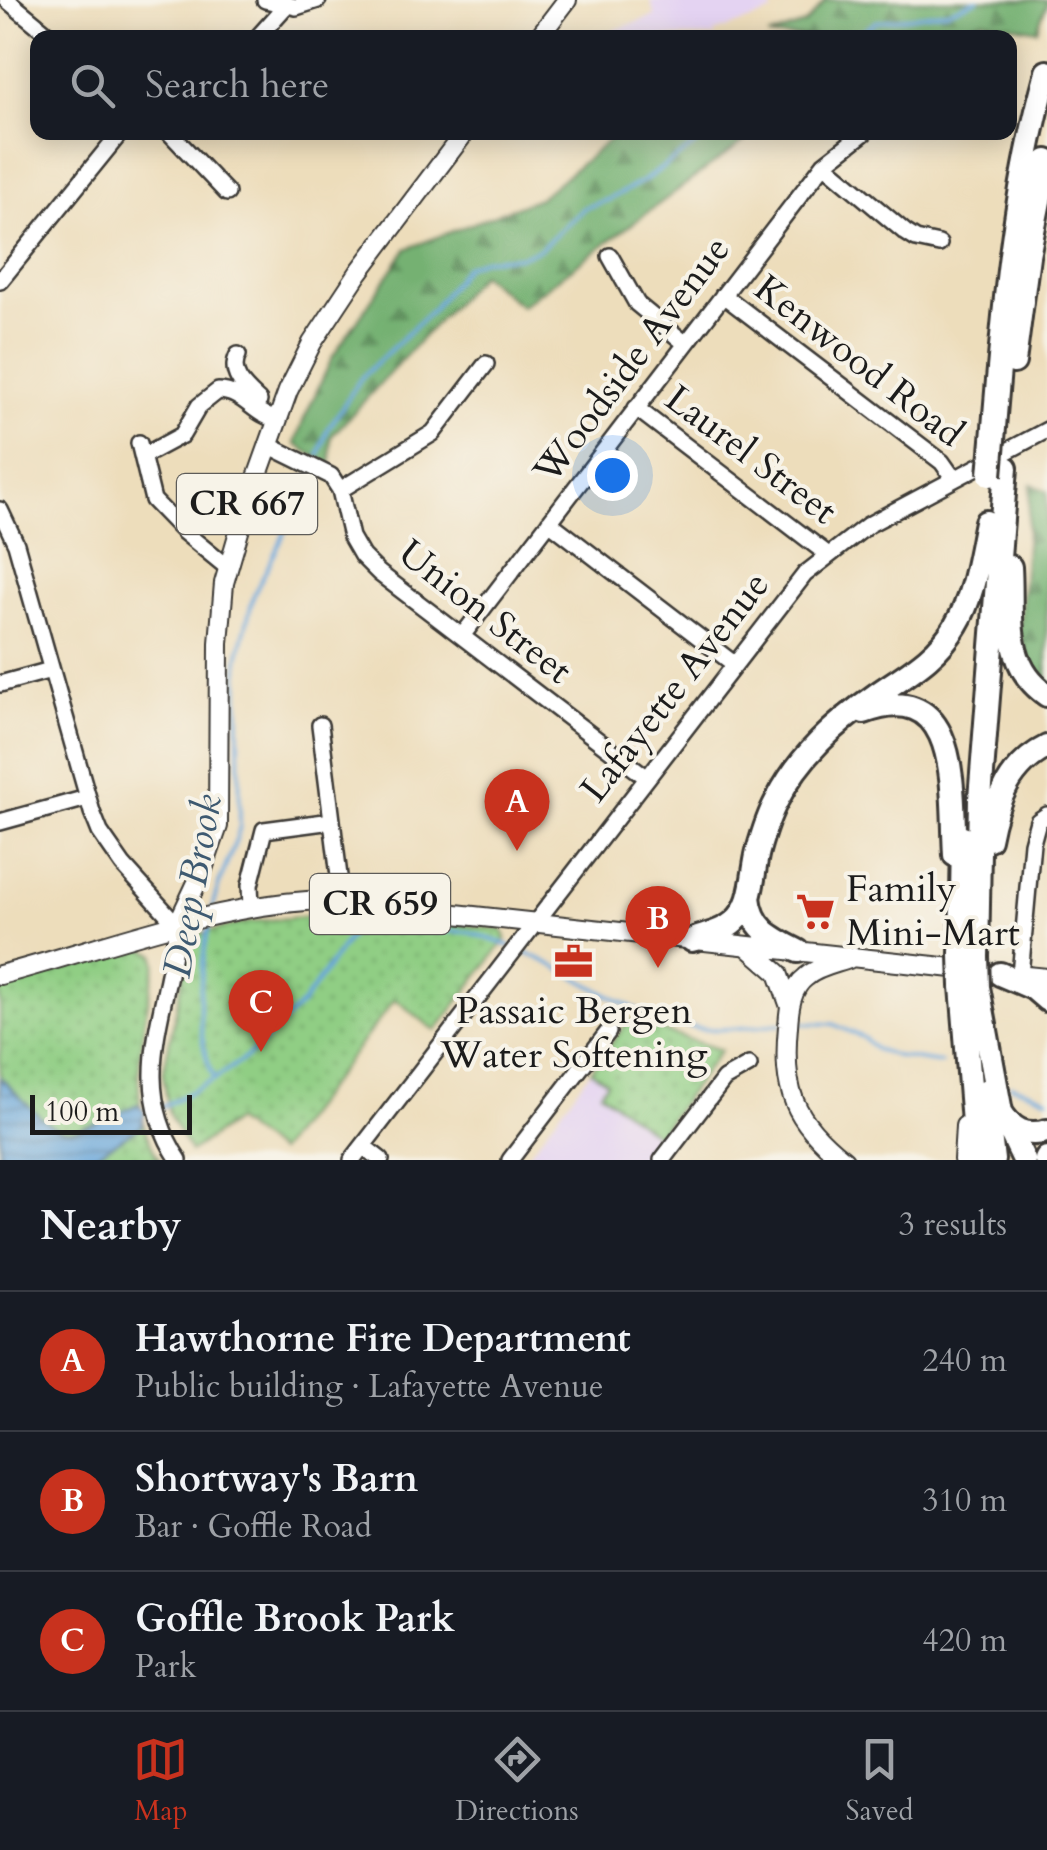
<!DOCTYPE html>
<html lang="en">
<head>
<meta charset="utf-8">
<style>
  body { margin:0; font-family:Cardo,serif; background:#20242c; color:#f1f3f6 }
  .scale { position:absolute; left:30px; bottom:25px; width:162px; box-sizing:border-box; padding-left:10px; border:5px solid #1c1c1c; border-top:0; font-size:28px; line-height:35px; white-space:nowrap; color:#1c1c1c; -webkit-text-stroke:8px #f7f3e8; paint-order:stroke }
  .you { position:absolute; left:612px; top:475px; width:35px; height:35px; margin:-25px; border:8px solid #fff; border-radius:50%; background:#1a73e8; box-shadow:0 0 0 15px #1a73e833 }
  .badge { display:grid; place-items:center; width:65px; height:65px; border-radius:50%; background:#c8321e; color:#fff; font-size:32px; font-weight:700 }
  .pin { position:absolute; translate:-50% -82px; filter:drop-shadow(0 2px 5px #0008) }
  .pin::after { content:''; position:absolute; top:52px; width:35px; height:30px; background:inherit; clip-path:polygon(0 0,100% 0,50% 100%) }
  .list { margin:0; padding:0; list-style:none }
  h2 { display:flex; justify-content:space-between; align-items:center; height:130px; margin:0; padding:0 40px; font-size:42px }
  h2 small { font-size:32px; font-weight:400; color:#9ea1a6 }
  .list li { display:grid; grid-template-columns:65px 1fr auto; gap:30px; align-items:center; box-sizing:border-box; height:140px; padding:0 40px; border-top:2px solid #363941 }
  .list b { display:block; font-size:38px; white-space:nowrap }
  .list p { margin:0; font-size:32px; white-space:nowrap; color:#9ea1a6 }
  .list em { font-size:32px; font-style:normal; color:#9ea1a6 }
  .icon { flex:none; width:55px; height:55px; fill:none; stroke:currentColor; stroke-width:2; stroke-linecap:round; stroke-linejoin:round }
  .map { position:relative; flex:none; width:1047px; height:1160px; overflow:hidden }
  .search { position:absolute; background:#171b24; box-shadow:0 5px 25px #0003; left:30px; right:30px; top:30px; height:110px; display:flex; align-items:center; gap:25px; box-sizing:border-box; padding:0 35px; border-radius:20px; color:#9ea1a6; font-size:38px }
  .sheet { height:550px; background:#171b24 }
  nav { display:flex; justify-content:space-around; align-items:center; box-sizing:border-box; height:140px; border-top:2px solid #363941; background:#171b24; font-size:28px; color:#9ea1a6 }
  nav a { display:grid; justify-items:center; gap:5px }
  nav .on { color:#c8321e }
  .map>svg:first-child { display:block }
  .built { fill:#e4d3f2 }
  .forest { fill:url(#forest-firs); stroke:#486647; stroke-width:2.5 }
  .park { fill:url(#park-dots); stroke:#567550; stroke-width:2.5 }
  .water { fill:url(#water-rules); stroke:#42617b; stroke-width:2.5 }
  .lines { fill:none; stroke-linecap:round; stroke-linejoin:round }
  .stream { stroke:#68a6da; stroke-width:4 }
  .minor-casing { stroke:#3b3934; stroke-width:20 }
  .major-casing { stroke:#3b3934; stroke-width:22 }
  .highway-casing { stroke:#3b3934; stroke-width:28 }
  .minor { stroke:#fff; stroke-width:15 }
  .major { stroke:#fff; stroke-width:18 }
  .highway { stroke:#fff; stroke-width:22 }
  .highway-bridge-casing { stroke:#3b3934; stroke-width:28; stroke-linecap:butt }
  .highway-bridge { stroke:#fff; stroke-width:22 }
  .labels { text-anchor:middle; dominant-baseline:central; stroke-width:8; stroke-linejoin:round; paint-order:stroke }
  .shield { fill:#f7f3e8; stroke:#5e5c59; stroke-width:2.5 }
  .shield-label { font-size:35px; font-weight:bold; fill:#1c1c1c }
  .street-label { font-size:38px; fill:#1c1c1c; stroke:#f7f3e8 }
  .poi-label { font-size:38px; fill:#1c1c1c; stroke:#f7f3e8; text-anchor:start }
  .water-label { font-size:40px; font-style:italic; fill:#3e5a71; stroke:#f7f3e8 }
</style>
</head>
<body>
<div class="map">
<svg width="1047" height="1160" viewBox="0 0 1047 1160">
  <defs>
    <pattern id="forest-firs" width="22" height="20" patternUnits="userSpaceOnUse" patternTransform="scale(2.5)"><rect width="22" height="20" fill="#74b172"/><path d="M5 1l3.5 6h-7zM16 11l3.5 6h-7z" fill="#5e8f5d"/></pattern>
    <pattern id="park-dots" width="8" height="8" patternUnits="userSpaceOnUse" patternTransform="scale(2.5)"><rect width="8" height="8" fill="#90ce84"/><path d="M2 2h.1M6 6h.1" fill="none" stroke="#7cb071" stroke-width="1.8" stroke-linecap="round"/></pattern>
    <pattern id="water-rules" width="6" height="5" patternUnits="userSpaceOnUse" patternTransform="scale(2.5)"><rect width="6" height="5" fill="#68a6da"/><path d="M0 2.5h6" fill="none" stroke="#5586b0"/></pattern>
  </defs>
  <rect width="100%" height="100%" fill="#f7f3e8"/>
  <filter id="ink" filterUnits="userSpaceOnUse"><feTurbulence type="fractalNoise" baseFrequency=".01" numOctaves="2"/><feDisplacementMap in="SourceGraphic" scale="20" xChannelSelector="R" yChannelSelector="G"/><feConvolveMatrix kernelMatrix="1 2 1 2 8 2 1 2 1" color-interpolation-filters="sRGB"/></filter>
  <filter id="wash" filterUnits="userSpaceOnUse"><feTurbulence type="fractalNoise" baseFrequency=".0048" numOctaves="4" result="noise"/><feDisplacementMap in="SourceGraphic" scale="40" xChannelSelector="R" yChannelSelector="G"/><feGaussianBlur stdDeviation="2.25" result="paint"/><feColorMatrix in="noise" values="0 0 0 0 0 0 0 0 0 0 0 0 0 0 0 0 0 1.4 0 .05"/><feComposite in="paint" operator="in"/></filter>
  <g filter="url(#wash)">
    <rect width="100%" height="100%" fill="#edddbb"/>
    <path class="built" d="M650,0h119l4,12 -59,21 1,4h-121l61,-21z
      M629,1020l92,30 -57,76 6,5 -22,29h-124z"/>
    <path class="forest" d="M826,0h221v3l-10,27 -54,-10 -51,17h-164l37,-13z
      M619,132l136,1 -234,173 -40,-32 -150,163v29l-36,-22 9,-25 29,-63 73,-107 133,-51z
      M1031,484l16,7v194l-13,-12 -15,-41z"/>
    <path class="park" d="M343,913h33l127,17 3,9 -70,92 -41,-32 -117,153 -44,-31 -44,31 -21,-38 -6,-40 28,-138 58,-14z
      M142,948l13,6 1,9c-12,58 -34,145 4,197h-160v-174z
      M629,1020l92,30 -64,86 -57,-44 7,-10 -16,-11z"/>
    <path class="water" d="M0,1077c67,65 51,67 138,27l7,8 -4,15 -55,33h-86z"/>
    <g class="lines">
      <path class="stream" d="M852,38l24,-16 72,-11 29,-11
        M319,455l8,-24 34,-53 72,-69 32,-42 19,-8 35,-2 21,-8 44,-41 26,-9 33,-18 71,-49
        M212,910c5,-30 21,-55 28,-84l-2,-168 16,-64 28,-55 21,-56 7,-7
        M209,924c-9,49 -17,107 5,153
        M519,950c61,23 112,68 177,78 28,4 58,-2 86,-4
        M796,1023l37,1 31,14 11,11 21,7 45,7
        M1011,1085l36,13
        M160,1108l55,-29 33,-23 54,-52 50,-71 21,-5 96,4 41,14"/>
    </g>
  </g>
  <g filter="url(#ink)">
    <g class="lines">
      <defs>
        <path id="minor" d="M7,0l46,38
          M265,0l31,7 22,-7
          M257,38l28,-31
          M169,132l58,61
          M824,164l81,68 11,7 23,5
          M610,256l27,48 49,40
          M0,281l121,-149
          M723,295l219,167 12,17
          M238,355c-10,19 7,33 21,46
          M636,408l191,146
          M139,443l14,57 31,32 44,36
          M268,445l63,31 9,14 11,47 11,19 17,17 267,204
          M143,456l39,-21 17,-29 19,-15c25,0 36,24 59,29
          M340,490l93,-57 53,-69
          M0,510l16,34 76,268 8,20 23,33 54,60c-8,85 -51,156 2,235
          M549,522l185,142
          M462,636l362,-472 41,-32
          M0,684l51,-14
          M320,725l22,175
          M0,822l87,-24
          M251,907l-1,-22 14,-55 68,-9
          M1020,975l12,-132 6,-22 9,-6
          M363,1146l18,14
          M352,1160l453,-586 63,-49 179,-95
          M510,1160l98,-128
          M662,1160l62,-81 25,-14"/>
        <path id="major" d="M538,38l29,-38
          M177,925l25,-53 16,-46 1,-183 5,-60 21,-72 43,-120 24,-48 47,-71 106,-140
          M748,947l30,26 11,31
          M0,975c106,-28 217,-72 326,-75l645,70
          M1016,975l31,3
          M844,1160c-51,-40 -62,-70 -56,-134 1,-17 3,-38 18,-49 11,-10 29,-13 43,-18
          M963,1160l2,-34"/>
        <path id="highway" d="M1014,362l14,-106 19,-95
          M993,440c10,-125 20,-247 54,-368
          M1010,567c3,47 -8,98 37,128
          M864,712c99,-36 87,83 91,143
          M989,839c7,-38 21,-74 58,-92
          M749,897c3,32 23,41 49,54
          M692,940c14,-5 31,-8 42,-18 20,-17 18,-48 24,-71 5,-18 10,-35 19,-51 22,-44 59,-77 99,-105 30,-21 61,-37 80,-70 18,-29 23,-70 30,-103
          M961,955l2,-117
          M977,957l3,-158 26,-331
          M1000,974l33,14 14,12
          M962,986l14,174
          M978,987l23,125c11,18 25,25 46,19
          M985,1091l8,69
          M1004,1118l20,42
          M1046,1160l1,-2"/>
      </defs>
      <use href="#minor" class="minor-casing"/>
      <use href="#major" class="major-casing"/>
      <use href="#highway" class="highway-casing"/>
      <use href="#minor" class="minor"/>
      <use href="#major" class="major"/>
      <use href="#highway" class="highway"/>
      <defs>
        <path id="highway-bridge" d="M990,475l3,-35
          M961,955l1,31
          M977,957l1,30"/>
      </defs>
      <use href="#highway-bridge" class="highway-bridge-casing"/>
      <use href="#highway-bridge" class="highway-bridge"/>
    </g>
  </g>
  <defs>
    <symbol id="supermarket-bare" viewBox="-9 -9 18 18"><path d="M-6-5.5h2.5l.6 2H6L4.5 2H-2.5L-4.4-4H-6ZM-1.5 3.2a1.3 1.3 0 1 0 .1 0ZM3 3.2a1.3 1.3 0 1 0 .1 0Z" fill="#c8321e" stroke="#f7f3e8" stroke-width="2.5" paint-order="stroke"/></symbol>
    <symbol id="office-bare" viewBox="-9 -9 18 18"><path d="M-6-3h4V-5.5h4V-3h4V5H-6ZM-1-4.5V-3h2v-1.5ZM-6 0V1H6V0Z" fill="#c8321e" stroke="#f7f3e8" stroke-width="2.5" paint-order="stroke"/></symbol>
  </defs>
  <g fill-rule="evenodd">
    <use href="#supermarket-bare" x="788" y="884" width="55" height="55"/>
    <use href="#office-bare" x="546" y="934" width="55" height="55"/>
  </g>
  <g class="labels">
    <g class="shield">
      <rect x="177" y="474" width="140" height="60" rx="8"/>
      <rect x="310" y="874" width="140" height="60" rx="8"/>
    </g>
    <g class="shield-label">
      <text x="247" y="504">CR 667</text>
      <text x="380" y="904">CR 659</text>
    </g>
    <g class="street-label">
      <text transform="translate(632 360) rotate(-53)">Woodside Avenue</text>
      <text transform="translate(859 361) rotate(38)">Kenwood Road</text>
      <text transform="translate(751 455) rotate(37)">Laurel Street</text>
      <text transform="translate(485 612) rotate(38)">Union Street</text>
      <text transform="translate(675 687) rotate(-52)">Lafayette Avenue</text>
    </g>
    <g class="poi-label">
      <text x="846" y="889">Family<tspan x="846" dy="44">Mini-Mart</tspan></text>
      <text x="574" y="1011" text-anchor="middle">Passaic Bergen<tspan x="574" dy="44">Water Softening</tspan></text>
    </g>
    <g class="water-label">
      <text transform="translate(193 886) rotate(-80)">Deep Brook</text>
    </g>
  </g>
</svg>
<div class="scale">100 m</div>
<div class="you"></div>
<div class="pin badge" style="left:517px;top:851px">A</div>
<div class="pin badge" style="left:658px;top:968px">B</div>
<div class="pin badge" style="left:261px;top:1052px">C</div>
<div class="search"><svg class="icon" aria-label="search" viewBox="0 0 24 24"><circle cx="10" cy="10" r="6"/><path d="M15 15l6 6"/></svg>Search here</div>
</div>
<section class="sheet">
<h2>Nearby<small>3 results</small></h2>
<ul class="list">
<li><span class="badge">A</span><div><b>Hawthorne Fire Department</b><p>Public building · Lafayette Avenue</p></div><em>240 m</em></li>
<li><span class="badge">B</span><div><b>Shortway's Barn</b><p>Bar · Goffle Road</p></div><em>310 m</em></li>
<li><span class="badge">C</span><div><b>Goffle Brook Park</b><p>Park</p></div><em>420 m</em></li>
</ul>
</section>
<nav>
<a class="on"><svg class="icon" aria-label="map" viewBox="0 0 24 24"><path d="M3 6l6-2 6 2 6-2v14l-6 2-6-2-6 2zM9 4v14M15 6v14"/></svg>Map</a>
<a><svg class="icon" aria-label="directions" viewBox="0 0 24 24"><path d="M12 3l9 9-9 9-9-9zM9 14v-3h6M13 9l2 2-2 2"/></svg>Directions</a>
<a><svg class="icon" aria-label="saved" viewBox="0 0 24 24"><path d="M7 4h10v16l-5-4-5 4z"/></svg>Saved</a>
</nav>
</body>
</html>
